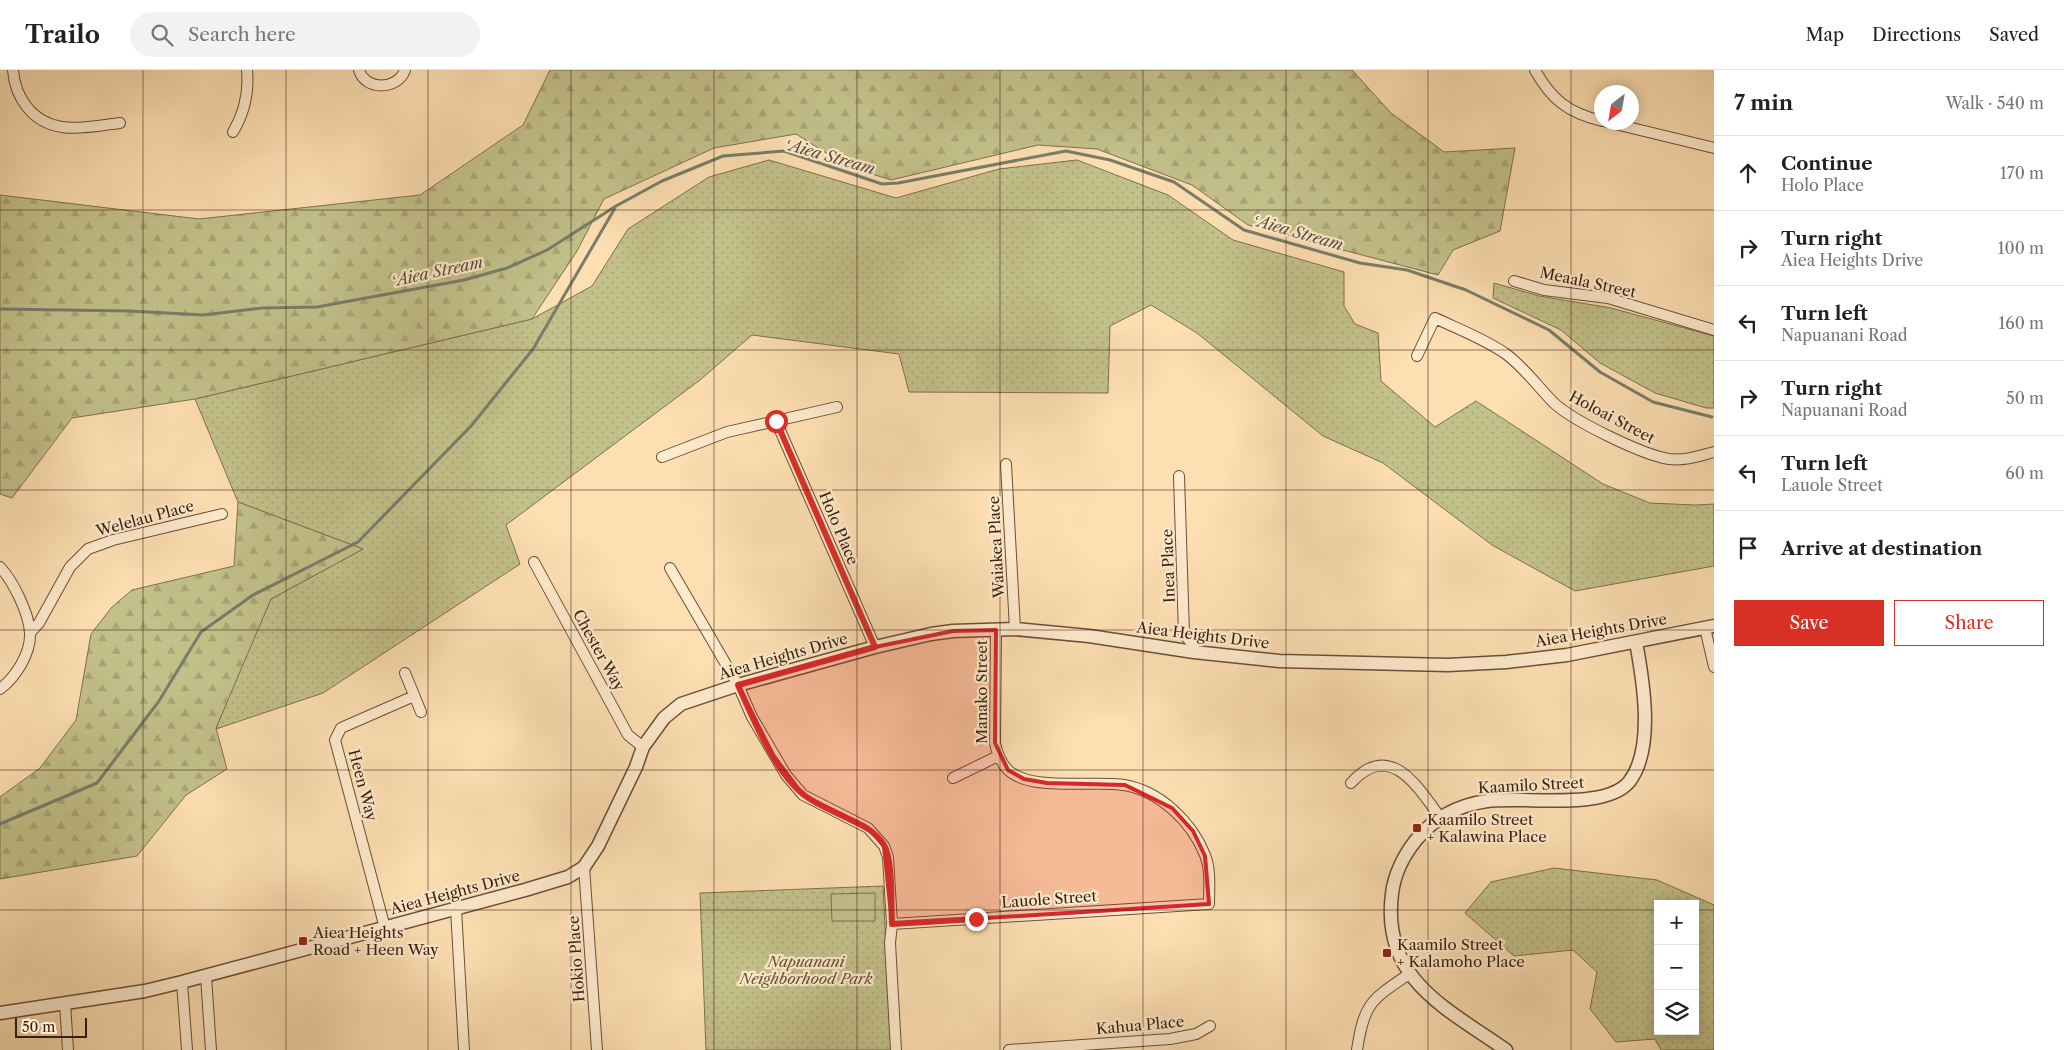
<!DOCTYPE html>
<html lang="en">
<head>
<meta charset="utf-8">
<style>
  body { margin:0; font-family:"Libre Caslon Text",serif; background:#f2f2f2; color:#222 }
  .controls { position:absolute; right:15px; bottom:15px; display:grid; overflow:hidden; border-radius:0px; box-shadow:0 2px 12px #0003 }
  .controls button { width:45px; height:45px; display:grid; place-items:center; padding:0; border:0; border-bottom:1px solid #e0e0e0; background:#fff; color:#222; font:25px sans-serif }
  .compass { position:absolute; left:1594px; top:15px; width:45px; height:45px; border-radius:50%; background:#fff; box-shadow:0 2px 12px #0003; rotate:211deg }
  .scale { position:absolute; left:15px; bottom:12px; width:72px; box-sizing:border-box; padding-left:5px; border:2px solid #3b1e0e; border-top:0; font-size:14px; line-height:18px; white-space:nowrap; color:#3b1e0e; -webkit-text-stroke:4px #feeacd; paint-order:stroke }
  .stop { position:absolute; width:15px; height:15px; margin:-11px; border:4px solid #d93025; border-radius:50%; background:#fff }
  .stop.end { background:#d93025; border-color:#fff; box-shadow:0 1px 5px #0008 }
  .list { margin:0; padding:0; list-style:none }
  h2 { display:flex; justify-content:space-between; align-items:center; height:65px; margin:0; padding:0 20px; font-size:21px }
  h2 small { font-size:16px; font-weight:400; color:#767676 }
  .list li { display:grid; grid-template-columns:32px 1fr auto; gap:15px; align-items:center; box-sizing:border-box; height:75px; padding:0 20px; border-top:1px solid #e0e0e0 }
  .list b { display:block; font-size:19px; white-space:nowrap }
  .list p { margin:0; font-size:16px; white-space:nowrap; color:#767676 }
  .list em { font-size:16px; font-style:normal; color:#767676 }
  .actions { display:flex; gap:10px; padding:15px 20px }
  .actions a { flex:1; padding:11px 0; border:1px solid #d93025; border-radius:0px; text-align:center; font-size:18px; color:#d93025 }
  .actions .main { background:#d93025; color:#fff }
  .icon { flex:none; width:28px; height:28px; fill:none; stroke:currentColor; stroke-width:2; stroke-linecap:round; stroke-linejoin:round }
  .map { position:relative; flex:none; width:1714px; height:980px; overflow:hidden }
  header { display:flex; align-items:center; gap:30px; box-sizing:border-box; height:70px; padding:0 25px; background:#fff; border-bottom:1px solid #e0e0e0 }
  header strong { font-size:24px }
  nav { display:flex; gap:28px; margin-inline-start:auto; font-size:18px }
  .search { width:350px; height:45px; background:#f2f2f2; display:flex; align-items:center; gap:12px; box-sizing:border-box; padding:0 18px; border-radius:28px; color:#767676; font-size:19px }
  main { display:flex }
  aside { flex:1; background:#fff }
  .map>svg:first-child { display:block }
  .grass { fill:url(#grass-dots); stroke:#7f704c; fill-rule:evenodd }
  .forest { fill:url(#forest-firs); stroke:#7f704c }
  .garden { fill:#c3c18a; stroke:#7f704c }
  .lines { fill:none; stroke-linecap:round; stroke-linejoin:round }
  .stream { stroke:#787d6a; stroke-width:3 }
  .minor-casing { stroke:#6c4e37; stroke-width:12 }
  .tertiary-casing { stroke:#6c4e37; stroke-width:15 }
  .minor { stroke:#feeacd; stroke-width:10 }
  .tertiary { stroke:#feeacd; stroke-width:12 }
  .route { stroke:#d93025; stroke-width:6 }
  .marked { fill:#d62828; fill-opacity:0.2; stroke:#d62828; stroke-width:4; stroke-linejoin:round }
  .grid { fill:none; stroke:#3b1e0e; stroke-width:1; stroke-opacity:0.55 }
  .poi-dot { fill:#8f2418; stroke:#feeacd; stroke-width:2 }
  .labels { text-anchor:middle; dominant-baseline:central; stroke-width:4.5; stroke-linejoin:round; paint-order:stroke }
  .street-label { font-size:15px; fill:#3b1e0e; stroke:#feeacd }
  .poi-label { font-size:15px; fill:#3b1e0e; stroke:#feeacd; text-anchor:start }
  .park-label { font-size:15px; font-style:italic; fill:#644f33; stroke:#feeacd }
  .water-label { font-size:16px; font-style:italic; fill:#5a4e3c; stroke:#feeacd }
</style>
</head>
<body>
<header>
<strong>Trailo</strong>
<div class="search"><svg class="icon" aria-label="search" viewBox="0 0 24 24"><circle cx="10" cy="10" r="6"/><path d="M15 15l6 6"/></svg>Search here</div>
<nav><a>Map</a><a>Directions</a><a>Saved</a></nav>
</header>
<main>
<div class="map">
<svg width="1714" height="980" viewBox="0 0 1714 980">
  <defs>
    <pattern id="grass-dots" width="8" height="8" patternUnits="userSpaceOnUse" patternTransform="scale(1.25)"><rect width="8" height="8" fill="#c3c18a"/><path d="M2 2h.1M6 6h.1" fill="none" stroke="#a8a576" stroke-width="1.8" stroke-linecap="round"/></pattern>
    <pattern id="forest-firs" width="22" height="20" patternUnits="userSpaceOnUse" patternTransform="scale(1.25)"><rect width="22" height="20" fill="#c3c18a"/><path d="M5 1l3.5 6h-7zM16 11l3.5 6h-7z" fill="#a8a576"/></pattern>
  </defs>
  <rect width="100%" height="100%" fill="#fddfb2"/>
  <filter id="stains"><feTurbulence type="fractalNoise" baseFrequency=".004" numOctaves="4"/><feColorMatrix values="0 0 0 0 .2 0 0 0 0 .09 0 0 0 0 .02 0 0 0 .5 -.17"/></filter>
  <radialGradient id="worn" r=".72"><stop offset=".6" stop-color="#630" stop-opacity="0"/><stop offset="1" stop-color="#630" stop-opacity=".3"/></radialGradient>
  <path class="grass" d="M769,90l127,38 103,-29 78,-9 91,35 65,45 111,32v34l11,18 23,9 3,48 54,46 41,-26 127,83 47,19 45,2 19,-1v62l-139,25 -83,-46 -109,-82 -60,-27 -126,-103 -46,-28 -41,21 -2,67 -199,-1 -10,-38 -147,-19 -52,45 -194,145 14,39 -197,129 -107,36 18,-47 37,-83 92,-50 -125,-47 -43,-103 337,-80 60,-33 36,-57 81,-52z
    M1494,213l45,13 72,12 103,28v72h-8l-51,-15 -55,-30 -39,-33 -68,-32z
    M1554,798l103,12 57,25v145h-53l-6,-11 -39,3 -26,-33 7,-37 -24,-22 -59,6 -49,-43 26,-31zM1658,834h37v127h-37z
    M883,816l8,164h-185l-6,-157z"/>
  <path class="forest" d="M550,0h802l39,43 53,39 71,-4 -15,83 -47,19 -15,25 -190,-50 -56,-40 -95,-36 -59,-4 -147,35 -44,-14 -51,-32 -82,14 -110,51 -27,52 -45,68 -337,80 -123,19 -60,80 -12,-4v-299l199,24 221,-24 103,-70z
    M238,432l125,47 -92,50 -55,129 11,41 -41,26 -49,61 -137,23v-82l40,-29 36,-48 15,-86 21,-27 20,-17 102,-24z"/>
  <path class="garden" d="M875,823v28h-43l-1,-27z"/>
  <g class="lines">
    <path class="stream" d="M0,239l129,2 74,4 60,-7 54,-1 147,-27 43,-12 40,-18 69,-44 46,-25 61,-25 61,-5 98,33 16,-1 168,-32 44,9 64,22 70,48 116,33 47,7 59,20 83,40 51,42 53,30 59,15
      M0,754l97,-41 62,-82 42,-69 52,-37 105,-53 113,-116 62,-77 82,-141"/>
    <defs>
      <path id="minor" d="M13,0c2,28 20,53 49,57 17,3 41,-2 58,-4
        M359,0c6,21 39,20 46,0
        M1535,0c16,29 33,43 67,51
        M1607,52l107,26
        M233,62c12,-20 16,-40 14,-62
        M1514,211l30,9 64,8 106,32
        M1417,286l18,-38c23,11 50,21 71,36 19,14 32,33 48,49 19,18 89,52 115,56 16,2 30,-3 45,-7
        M776,351l99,226
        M662,387l65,-25 110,-25
        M1006,394l9,165
        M1179,406l5,158 10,12v6
        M534,492l94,173 15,12
        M0,497c13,14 29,46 30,66 1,20 -14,44 -30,56
        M670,498l68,117 14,32 34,58 17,20 65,33 16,18 4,11 4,67 -2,19 6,107
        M1705,558l9,39
        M30,563l9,-10 31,-56 18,-18 25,-9 109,-26
        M405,603l16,39
        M953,708l45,-22
        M1351,713c39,-43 66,3 89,34
        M584,797l13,183
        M456,839l8,141
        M892,854l317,-20c0,-16 2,-34 -4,-49 -13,-33 -45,-64 -81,-70 -30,-5 -93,7 -116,-15 -8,-8 -11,-17 -13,-27l1,-113
        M385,858l-50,-188 6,-12 73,-32
        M206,906l5,74
        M182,912l5,68
        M65,933l3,47
        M1009,980l161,-11 26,-5 14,-8
        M1357,980c7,-47 14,-50 52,-76"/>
      <path id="tertiary" d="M0,943l145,-22 37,-9 343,-92 43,-13 16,-10 14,-21 38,-79 7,-20 21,-29 17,-14 57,-19 137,-38 56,-13 22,-3 62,-2 74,7 105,16 85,9 169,4 58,-3 61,-7 147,-29
        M1506,980c-60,-42 -125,-71 -114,-156 2,-19 12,-39 24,-54 18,-22 43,-35 71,-39 36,-5 118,10 142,-19 26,-33 14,-102 7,-140"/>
    </defs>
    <use href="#minor" class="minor-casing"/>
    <use href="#tertiary" class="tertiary-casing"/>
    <use href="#minor" class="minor"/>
    <use href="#tertiary" class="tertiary"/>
  </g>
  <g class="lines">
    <path class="route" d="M776,351l99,226 -137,38c14,32 38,89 66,110 14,11 32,17 47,25 13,6 25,12 33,25 9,15 7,60 8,79l84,-5"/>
  </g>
  <path class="marked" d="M996,560l-1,113 13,27 16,9 23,4 78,2 47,23 21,23 12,25 4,48 -317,20 -8,-78 -16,-18 -65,-33 -30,-40 -35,-70 137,-38 78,-16z"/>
  <path class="grid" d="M143,0v980M286,0v980M428,0v980M571,0v980M714,0v980M857,0v980M1000,0v980M1143,0v980M1286,0v980M1428,0v980M1571,0v980M0,140h1714M0,280h1714M0,420h1714M0,560h1714M0,700h1714M0,840h1658M1695,840h19"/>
  <g class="poi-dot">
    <rect x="1412" y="753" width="10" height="10" rx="2.5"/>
    <rect x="298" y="866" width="10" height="10" rx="2.5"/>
    <rect x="1382" y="878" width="10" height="10" rx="2.5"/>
  </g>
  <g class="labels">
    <g class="street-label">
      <text transform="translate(1588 212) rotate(12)">Meaala Street</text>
      <text transform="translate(1612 347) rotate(28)">Holoai Street</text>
      <text transform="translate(145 448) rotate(-15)">Welelau Place</text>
      <text transform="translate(839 458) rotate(67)">Holo Place</text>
      <text transform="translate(996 477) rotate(-93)">Waiakea Place</text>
      <text transform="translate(1168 496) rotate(-92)">Inea Place</text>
      <text transform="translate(1601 560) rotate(-10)">Aiea Heights Drive</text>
      <text transform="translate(1203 565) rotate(7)">Aiea Heights Drive</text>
      <text transform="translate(599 580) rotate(61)">Chester Way</text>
      <text transform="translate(783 586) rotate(-16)">Aiea Heights Drive</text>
      <text transform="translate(981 622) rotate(-90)">Manako Street</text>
      <text transform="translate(363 715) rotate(75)">Heen Way</text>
      <text transform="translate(1531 715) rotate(-3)">Kaamilo Street</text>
      <text transform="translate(455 822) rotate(-15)">Aiea Heights Drive</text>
      <text transform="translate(1049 829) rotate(-4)">Lauole Street</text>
      <text transform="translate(576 889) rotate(-94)">Hokio Place</text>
      <text transform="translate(1140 955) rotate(-5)">Kahua Place</text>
    </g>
    <g class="poi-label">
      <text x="1427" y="749">Kaamilo Street<tspan x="1427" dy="17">+ Kalawina Place</tspan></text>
      <text x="313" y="862">Aiea Heights<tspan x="313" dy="17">Road + Heen Way</tspan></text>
      <text x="1397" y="874">Kaamilo Street<tspan x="1397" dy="17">+ Kalamoho Place</tspan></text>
    </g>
    <g class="park-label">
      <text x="806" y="891">Napuanani<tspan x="806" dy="17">Neighborhood Park</tspan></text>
    </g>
    <g class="water-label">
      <text transform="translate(830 86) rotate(16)">ʻAiea Stream</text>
      <text transform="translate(1298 162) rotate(16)">ʻAiea Stream</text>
      <text transform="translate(437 201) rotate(-12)">ʻAiea Stream</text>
    </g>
  </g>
  <rect width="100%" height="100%" filter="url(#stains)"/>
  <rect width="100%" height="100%" fill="url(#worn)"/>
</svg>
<div class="controls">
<button>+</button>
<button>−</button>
<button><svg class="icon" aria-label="layers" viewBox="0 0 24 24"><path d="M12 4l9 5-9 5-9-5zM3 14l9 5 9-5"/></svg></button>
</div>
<svg class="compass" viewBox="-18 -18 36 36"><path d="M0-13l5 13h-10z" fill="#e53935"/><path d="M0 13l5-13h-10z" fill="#767676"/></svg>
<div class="scale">50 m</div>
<div class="stop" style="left:776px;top:351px"></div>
<div class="stop end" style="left:976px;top:849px"></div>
</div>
<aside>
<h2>7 min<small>Walk · 540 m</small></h2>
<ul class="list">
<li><svg class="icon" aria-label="ahead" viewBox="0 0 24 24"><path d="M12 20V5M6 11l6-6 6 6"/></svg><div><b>Continue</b><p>Holo Place</p></div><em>170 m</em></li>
<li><svg class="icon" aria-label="right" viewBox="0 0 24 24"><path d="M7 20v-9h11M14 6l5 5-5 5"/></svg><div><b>Turn right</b><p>Aiea Heights Drive</p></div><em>100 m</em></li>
<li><svg class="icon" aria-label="left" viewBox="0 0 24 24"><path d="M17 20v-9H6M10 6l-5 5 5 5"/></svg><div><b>Turn left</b><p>Napuanani Road</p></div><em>160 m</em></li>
<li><svg class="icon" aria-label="right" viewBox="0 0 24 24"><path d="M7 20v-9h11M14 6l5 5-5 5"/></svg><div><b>Turn right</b><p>Napuanani Road</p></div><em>50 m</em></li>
<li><svg class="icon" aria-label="left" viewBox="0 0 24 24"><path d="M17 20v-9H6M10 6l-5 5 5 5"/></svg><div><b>Turn left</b><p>Lauole Street</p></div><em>60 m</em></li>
<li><svg class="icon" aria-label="arrive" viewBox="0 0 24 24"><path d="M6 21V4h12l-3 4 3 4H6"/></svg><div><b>Arrive at destination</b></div></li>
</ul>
<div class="actions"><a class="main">Save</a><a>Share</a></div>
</aside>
</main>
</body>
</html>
